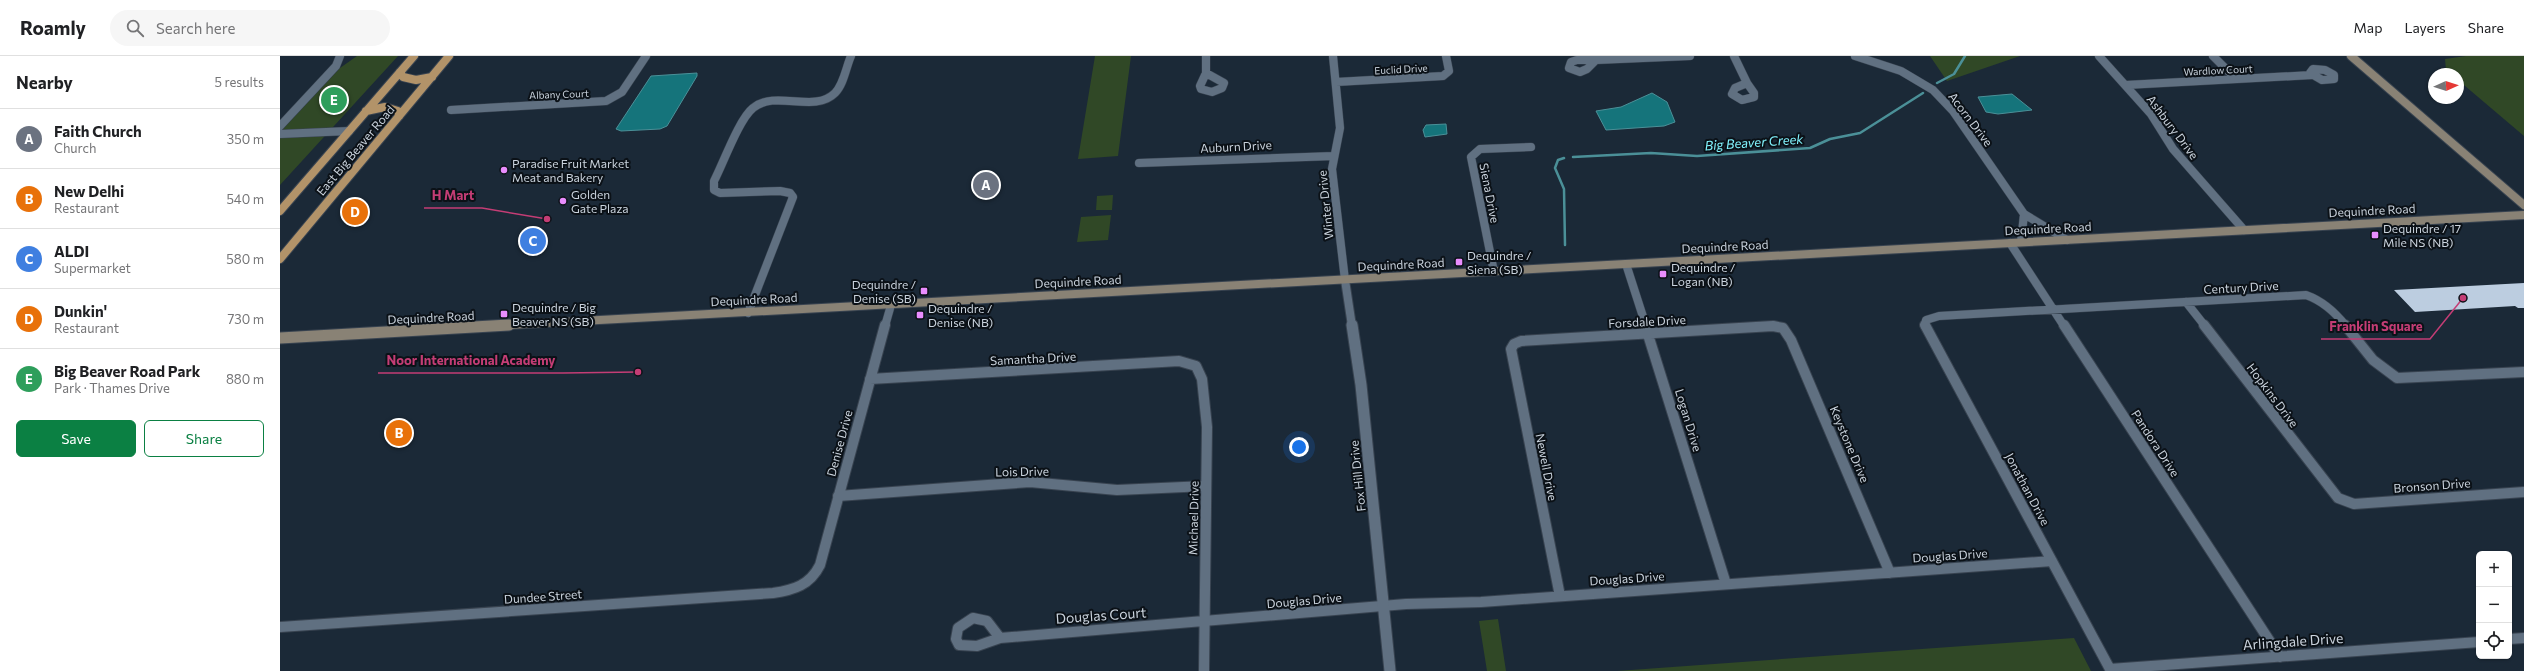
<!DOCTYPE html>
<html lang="en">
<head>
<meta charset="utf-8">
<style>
  body { margin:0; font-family:Commissioner,sans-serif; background:#f6f6f6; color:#202124 }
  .controls { position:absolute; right:12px; bottom:12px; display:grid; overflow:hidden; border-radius:6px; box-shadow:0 1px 3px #0004 }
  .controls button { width:36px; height:36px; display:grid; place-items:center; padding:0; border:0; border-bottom:1px solid #e0e0e0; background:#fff; color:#202124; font:20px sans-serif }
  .compass { position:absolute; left:2148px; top:12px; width:36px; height:36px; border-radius:50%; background:#fff; box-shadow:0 1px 3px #0004; rotate:87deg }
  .you { position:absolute; left:1019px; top:391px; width:14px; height:14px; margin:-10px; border:3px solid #fff; border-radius:50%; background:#1a73e8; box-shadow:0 0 0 6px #1a73e833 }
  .badge { display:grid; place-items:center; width:26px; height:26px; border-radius:50%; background:#0b8043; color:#fff; font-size:13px; font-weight:700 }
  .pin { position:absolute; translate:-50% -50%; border:2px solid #fff; box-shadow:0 1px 4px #0006 }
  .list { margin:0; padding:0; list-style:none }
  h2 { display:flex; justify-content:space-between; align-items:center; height:52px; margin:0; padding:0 16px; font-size:17px }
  h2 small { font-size:13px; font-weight:400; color:#757577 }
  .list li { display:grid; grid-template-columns:26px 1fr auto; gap:12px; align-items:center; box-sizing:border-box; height:60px; padding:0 16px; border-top:1px solid #e0e0e0 }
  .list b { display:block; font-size:15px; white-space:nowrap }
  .list p { margin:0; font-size:13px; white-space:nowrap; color:#757577 }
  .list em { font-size:13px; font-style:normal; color:#757577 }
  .actions { display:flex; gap:8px; padding:12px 16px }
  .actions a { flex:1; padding:9px 0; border:1px solid #0b8043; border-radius:6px; text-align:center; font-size:14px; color:#0b8043 }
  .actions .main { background:#0b8043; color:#fff }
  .icon { flex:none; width:22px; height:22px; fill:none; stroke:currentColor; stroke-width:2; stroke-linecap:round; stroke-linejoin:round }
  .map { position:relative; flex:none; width:2244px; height:615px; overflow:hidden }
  header { display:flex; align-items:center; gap:24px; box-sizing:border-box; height:56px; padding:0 20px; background:#fff; border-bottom:1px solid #e0e0e0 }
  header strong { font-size:19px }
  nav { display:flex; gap:22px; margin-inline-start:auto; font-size:14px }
  .search { width:280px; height:36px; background:#f6f6f6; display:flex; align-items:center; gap:10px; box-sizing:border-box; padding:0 14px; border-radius:22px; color:#757577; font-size:15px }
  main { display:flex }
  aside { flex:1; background:#fff }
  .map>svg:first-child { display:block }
  .green { fill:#304826 }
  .water { fill:#15747b; stroke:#4b9098 }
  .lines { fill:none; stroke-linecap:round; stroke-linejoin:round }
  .stream { stroke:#4b9098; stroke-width:2.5 }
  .building { fill:#bccde0 }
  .minor-far1-casing { stroke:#384350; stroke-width:9 }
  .minor-casing { stroke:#384350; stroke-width:12 }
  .tertiary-far1-casing { stroke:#384350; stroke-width:10 }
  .tertiary-casing { stroke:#384350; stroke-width:13 }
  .secondary-far1-casing { stroke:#384350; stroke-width:10 }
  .secondary-casing { stroke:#384350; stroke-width:13 }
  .primary-casing { stroke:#384350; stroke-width:10 }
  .minor-far1 { stroke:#607081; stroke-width:8 }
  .minor { stroke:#607081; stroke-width:10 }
  .tertiary-far1 { stroke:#607081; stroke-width:8 }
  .tertiary { stroke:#607081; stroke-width:11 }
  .secondary-far1 { stroke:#898275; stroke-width:8 }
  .secondary { stroke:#898275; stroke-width:11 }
  .primary { stroke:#b29369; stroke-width:8 }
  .poi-dot { fill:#e98dfe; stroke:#0b1117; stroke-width:1.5 }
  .labels { text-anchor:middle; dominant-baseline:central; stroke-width:4; stroke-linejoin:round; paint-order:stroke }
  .far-street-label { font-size:10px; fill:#cad3dd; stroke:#0b1117 }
  .street-label { font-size:12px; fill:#cad3dd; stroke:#0b1117 }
  .poi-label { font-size:12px; fill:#cad3dd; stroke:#0b1117; text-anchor:start }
  .water-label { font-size:13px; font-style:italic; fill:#82f5ff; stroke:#0b1117 }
  .near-street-label { font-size:14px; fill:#cad3dd; stroke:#0b1117 }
  .leader { fill:none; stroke:#c43d75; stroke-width:1.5 }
  .callout-dot { fill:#c43d75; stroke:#0b1117; stroke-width:1.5 }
  .callout-label { font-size:13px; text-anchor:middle; font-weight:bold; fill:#c43d75; stroke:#0b1117; stroke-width:4; stroke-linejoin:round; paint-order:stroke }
</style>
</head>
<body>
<header>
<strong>Roamly</strong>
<div class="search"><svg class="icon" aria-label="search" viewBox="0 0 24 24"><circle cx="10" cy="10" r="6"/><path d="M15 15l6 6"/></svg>Search here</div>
<nav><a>Map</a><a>Layers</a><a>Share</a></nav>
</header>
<main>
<aside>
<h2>Nearby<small>5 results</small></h2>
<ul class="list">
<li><span class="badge" style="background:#6b7280">A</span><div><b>Faith Church</b><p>Church</p></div><em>350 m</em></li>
<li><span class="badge" style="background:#e8710a">B</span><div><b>New Delhi</b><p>Restaurant</p></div><em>540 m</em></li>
<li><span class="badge" style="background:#3f7fe0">C</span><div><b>ALDI</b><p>Supermarket</p></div><em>580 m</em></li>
<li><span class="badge" style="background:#e8710a">D</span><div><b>Dunkin'</b><p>Restaurant</p></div><em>730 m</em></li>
<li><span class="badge" style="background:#2e9e5b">E</span><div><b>Big Beaver Road Park</b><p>Park · Thames Drive</p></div><em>880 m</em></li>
</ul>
<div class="actions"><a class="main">Save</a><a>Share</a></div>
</aside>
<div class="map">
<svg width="2244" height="615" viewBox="0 0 2244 615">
  <rect width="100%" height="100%" fill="#1b2937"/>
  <path class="green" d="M77,0h41l-118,129v-53l60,-64z
    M815,0h36l-13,100 -40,3z
    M1650,0h90l-73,25z
    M2186,0h58v80l-66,-56v-6h-7l-5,-4 -1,-11z
    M833,139l-1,15h-16l1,-14z
    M831,159l-3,25 -31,2 4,-25z
    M1218,563l8,52h-19l-8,-50z
    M1794,582l17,33h-474z"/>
  <path class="water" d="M417,17v3l-30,50 -7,3 -39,2 -5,-2 35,-53z
    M1372,37l15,9 8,20 -11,4 -58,4 -10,-19 25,-4z
    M1732,38l20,16 -34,4 -12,-2 -8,-15z
    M1166,68l1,10 -22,3 -2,-7 3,-5z"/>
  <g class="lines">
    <path class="stream" d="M1657,27l17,-9 11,-18
      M1293,101l78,-4 46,3 113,-8 20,-9 30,-6 63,-40
      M1284,102l-6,2 -3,8 9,21 1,56"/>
  </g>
  <path class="building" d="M2244,227v25h-6l-3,-2 -100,6 -21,-22z"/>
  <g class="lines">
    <defs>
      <path id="minor-far1" d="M926,0v17
        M1053,0l7,72 -8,41 13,111
        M1454,0l13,27
        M1575,0l46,15 32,19 20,21 71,103 43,26
        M1819,0l52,58 22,35 71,81
        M1933,0l23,23
        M1297,4h19l-9,9 -7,3 -11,-4 2,-6z
        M1316,4l94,-4
        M2033,13l12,1 9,5v4l-12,1 -12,-7z
        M926,17l18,10 -2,5 -10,4 -11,-3 -1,-3z
        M1056,26l107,-6 6,-5 -3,-15
        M1467,27l7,10v4l-12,3 -10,-6 3,-6z
        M1846,29l186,-10
        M171,54l155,-9 16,-9 24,-36
        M0,70l56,-60 4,-10
        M0,78l69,-3
        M859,107l195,-7
        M1741,186l3,-28
        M1730,187l54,83
        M1346,208l20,62
        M1214,216l-23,-115 9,-8 51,-2
        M1906,246l19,24
        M468,257l45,-116 -3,-4 -10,-2 -60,2 -6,-3v-9c9,-17 25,-62 39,-73 23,-19 61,6 82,-15 9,-9 11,-26 16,-37
        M605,270l6,-21
        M1485,270h10
        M1645,270l1,-6 13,-4 367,-21c17,6 29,17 40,31"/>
      <path id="minor" d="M1365,269l81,259
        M1645,269l186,346
        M1784,269l216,332
        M1924,269l134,173 16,6 170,-12
        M2065,269l28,35 24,18 127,-6
        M590,323l309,-18 17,5 6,13 5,48 -3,244
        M558,440l192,-14 87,8 89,-4
        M1280,540l-49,-247 3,-5 7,-3 252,-15 10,2 8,12 99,233
        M693,562l14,3 13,17 -23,8 -18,-1 -3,-6 2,-11z
        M0,571l493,-34c21,-3 37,-8 47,-28l65,-240
        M720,582l406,-34 75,-2 571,-41
        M2229,583l15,-1
        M1830,613l369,-27"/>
      <path id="tertiary-far1" d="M1065,224l7,46"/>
      <path id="tertiary" d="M1072,269l9,60 29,286"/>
      <path id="secondary-far1" d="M2071,0l173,149
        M210,270l2034,-111"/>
      <path id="secondary" d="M0,282l229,-13"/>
      <path id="primary" d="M120,16l3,5 13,3 16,-3
        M86,55l19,-4 13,4 1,5
        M0,155l134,-155
        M0,203l169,-203"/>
    </defs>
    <use href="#minor-far1" class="minor-far1-casing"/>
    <use href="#minor" class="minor-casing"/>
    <use href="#tertiary-far1" class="tertiary-far1-casing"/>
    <use href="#tertiary" class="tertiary-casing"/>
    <use href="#secondary-far1" class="secondary-far1-casing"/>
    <use href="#secondary" class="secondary-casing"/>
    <use href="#primary" class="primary-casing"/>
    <use href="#minor-far1" class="minor-far1"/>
    <use href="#minor" class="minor"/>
    <use href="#tertiary-far1" class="tertiary-far1"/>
    <use href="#tertiary" class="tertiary"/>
    <use href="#secondary-far1" class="secondary-far1"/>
    <use href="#secondary" class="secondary"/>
    <use href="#primary" class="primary"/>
  </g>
  <g class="poi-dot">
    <circle cx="224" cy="114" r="4"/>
    <circle cx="283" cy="145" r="4"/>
    <rect x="2091" y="175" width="8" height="8" rx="2"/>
    <rect x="1175" y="202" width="8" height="8" rx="2"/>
    <rect x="1379" y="214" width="8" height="8" rx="2"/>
    <rect x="640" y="231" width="8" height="8" rx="2"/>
    <rect x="220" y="254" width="8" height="8" rx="2"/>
    <rect x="636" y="255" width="8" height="8" rx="2"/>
  </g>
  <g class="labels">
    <g class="far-street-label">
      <text transform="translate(1121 13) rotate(-3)">Euclid Drive</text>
      <text transform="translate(1938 14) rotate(-3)">Wardlow Court</text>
      <text transform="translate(279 38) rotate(-2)">Albany Court</text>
    </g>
    <g class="street-label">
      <text transform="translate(1691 63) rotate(53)">Acorn Drive</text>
      <text transform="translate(1893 71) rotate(53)">Ashbury Drive</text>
      <text transform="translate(956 90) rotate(-3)">Auburn Drive</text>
      <text transform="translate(75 94) rotate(-50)">East Big Beaver Road</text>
      <text transform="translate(1210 137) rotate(79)">Siena Drive</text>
      <text transform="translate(1045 149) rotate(-96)">Winter Drive</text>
      <text transform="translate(2092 154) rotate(-3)">Dequindre Road</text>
      <text transform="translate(1768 172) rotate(-3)">Dequindre Road</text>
      <text transform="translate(1445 190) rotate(-3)">Dequindre Road</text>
      <text transform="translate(1121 208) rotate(-3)">Dequindre Road</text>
      <text transform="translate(798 225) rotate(-3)">Dequindre Road</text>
      <text transform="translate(1961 231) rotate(-3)">Century Drive</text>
      <text transform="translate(474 243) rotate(-3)">Dequindre Road</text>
      <text transform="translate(151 261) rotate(-3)">Dequindre Road</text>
      <text transform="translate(1367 265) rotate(-3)">Forsdale Drive</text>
      <text transform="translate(753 302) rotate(-3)">Samantha Drive</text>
      <text transform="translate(1993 339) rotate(53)">Hopkins Drive</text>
      <text transform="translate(1409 364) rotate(73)">Logan Drive</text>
      <text transform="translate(559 387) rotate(-75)">Denise Drive</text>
      <text transform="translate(1876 387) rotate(57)">Pandora Drive</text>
      <text transform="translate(1570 388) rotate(67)">Keystone Drive</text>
      <text transform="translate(1267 411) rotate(79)">Newell Drive</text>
      <text transform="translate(742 415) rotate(-1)">Lois Drive</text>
      <text transform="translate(1077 420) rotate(-96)">Fox Hill Drive</text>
      <text transform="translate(2152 429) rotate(-4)">Bronson Drive</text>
      <text transform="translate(1748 433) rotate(62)">Jonathan Drive</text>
      <text transform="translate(913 462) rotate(-89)">Michael Drive</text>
      <text transform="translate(1670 499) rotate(-4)">Douglas Drive</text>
      <text transform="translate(1347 522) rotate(-4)">Douglas Drive</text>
      <text transform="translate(263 540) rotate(-4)">Dundee Street</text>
      <text transform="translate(1024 544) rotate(-5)">Douglas Drive</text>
    </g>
    <g class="poi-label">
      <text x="232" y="107">Paradise Fruit Market<tspan x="232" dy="14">Meat and Bakery</tspan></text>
      <text x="291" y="138">Golden<tspan x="291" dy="14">Gate Plaza</tspan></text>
      <text x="2103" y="172">Dequindre / 17<tspan x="2103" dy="14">Mile NS (NB)</tspan></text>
      <text x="1187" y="199">Dequindre /<tspan x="1187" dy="14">Siena (SB)</tspan></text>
      <text x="1391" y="211">Dequindre /<tspan x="1391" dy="14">Logan (NB)</tspan></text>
      <text x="636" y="228" text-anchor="end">Dequindre /<tspan x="636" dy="14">Denise (SB)</tspan></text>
      <text x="232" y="251">Dequindre / Big<tspan x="232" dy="14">Beaver NS (SB)</tspan></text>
      <text x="648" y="252">Dequindre /<tspan x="648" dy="14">Denise (NB)</tspan></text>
    </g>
    <g class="water-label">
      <text transform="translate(1474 86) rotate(-4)">Big Beaver Creek</text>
    </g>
    <g class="near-street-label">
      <text transform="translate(821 559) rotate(-4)">Douglas Court</text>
      <text transform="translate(2013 585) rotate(-4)">Arlingdale Drive</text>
    </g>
  </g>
  <path class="leader" d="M267 163L202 152H144M2183 242L2150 283H2041M358 316L283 317H98"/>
  <g class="callout-dot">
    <circle cx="267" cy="163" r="4"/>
    <circle cx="2183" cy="242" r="4"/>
    <circle cx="358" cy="316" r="4"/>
  </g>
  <g class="callout-label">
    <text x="173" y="144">H Mart</text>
    <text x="2096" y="275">Franklin Square</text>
    <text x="191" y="309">Noor International Academy</text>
  </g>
</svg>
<div class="controls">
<button>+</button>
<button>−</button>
<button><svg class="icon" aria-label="locate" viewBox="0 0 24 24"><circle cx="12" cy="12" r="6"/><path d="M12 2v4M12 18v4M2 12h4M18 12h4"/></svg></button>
</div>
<svg class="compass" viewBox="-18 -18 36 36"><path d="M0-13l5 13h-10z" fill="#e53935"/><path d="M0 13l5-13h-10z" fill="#757577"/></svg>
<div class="you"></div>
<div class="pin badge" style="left:706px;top:129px;background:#6b7280">A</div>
<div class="pin badge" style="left:119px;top:377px;background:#e8710a">B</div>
<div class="pin badge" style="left:253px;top:185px;background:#3f7fe0">C</div>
<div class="pin badge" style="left:75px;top:156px;background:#e8710a">D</div>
<div class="pin badge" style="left:54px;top:44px;background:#2e9e5b">E</div>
</div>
</main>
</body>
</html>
